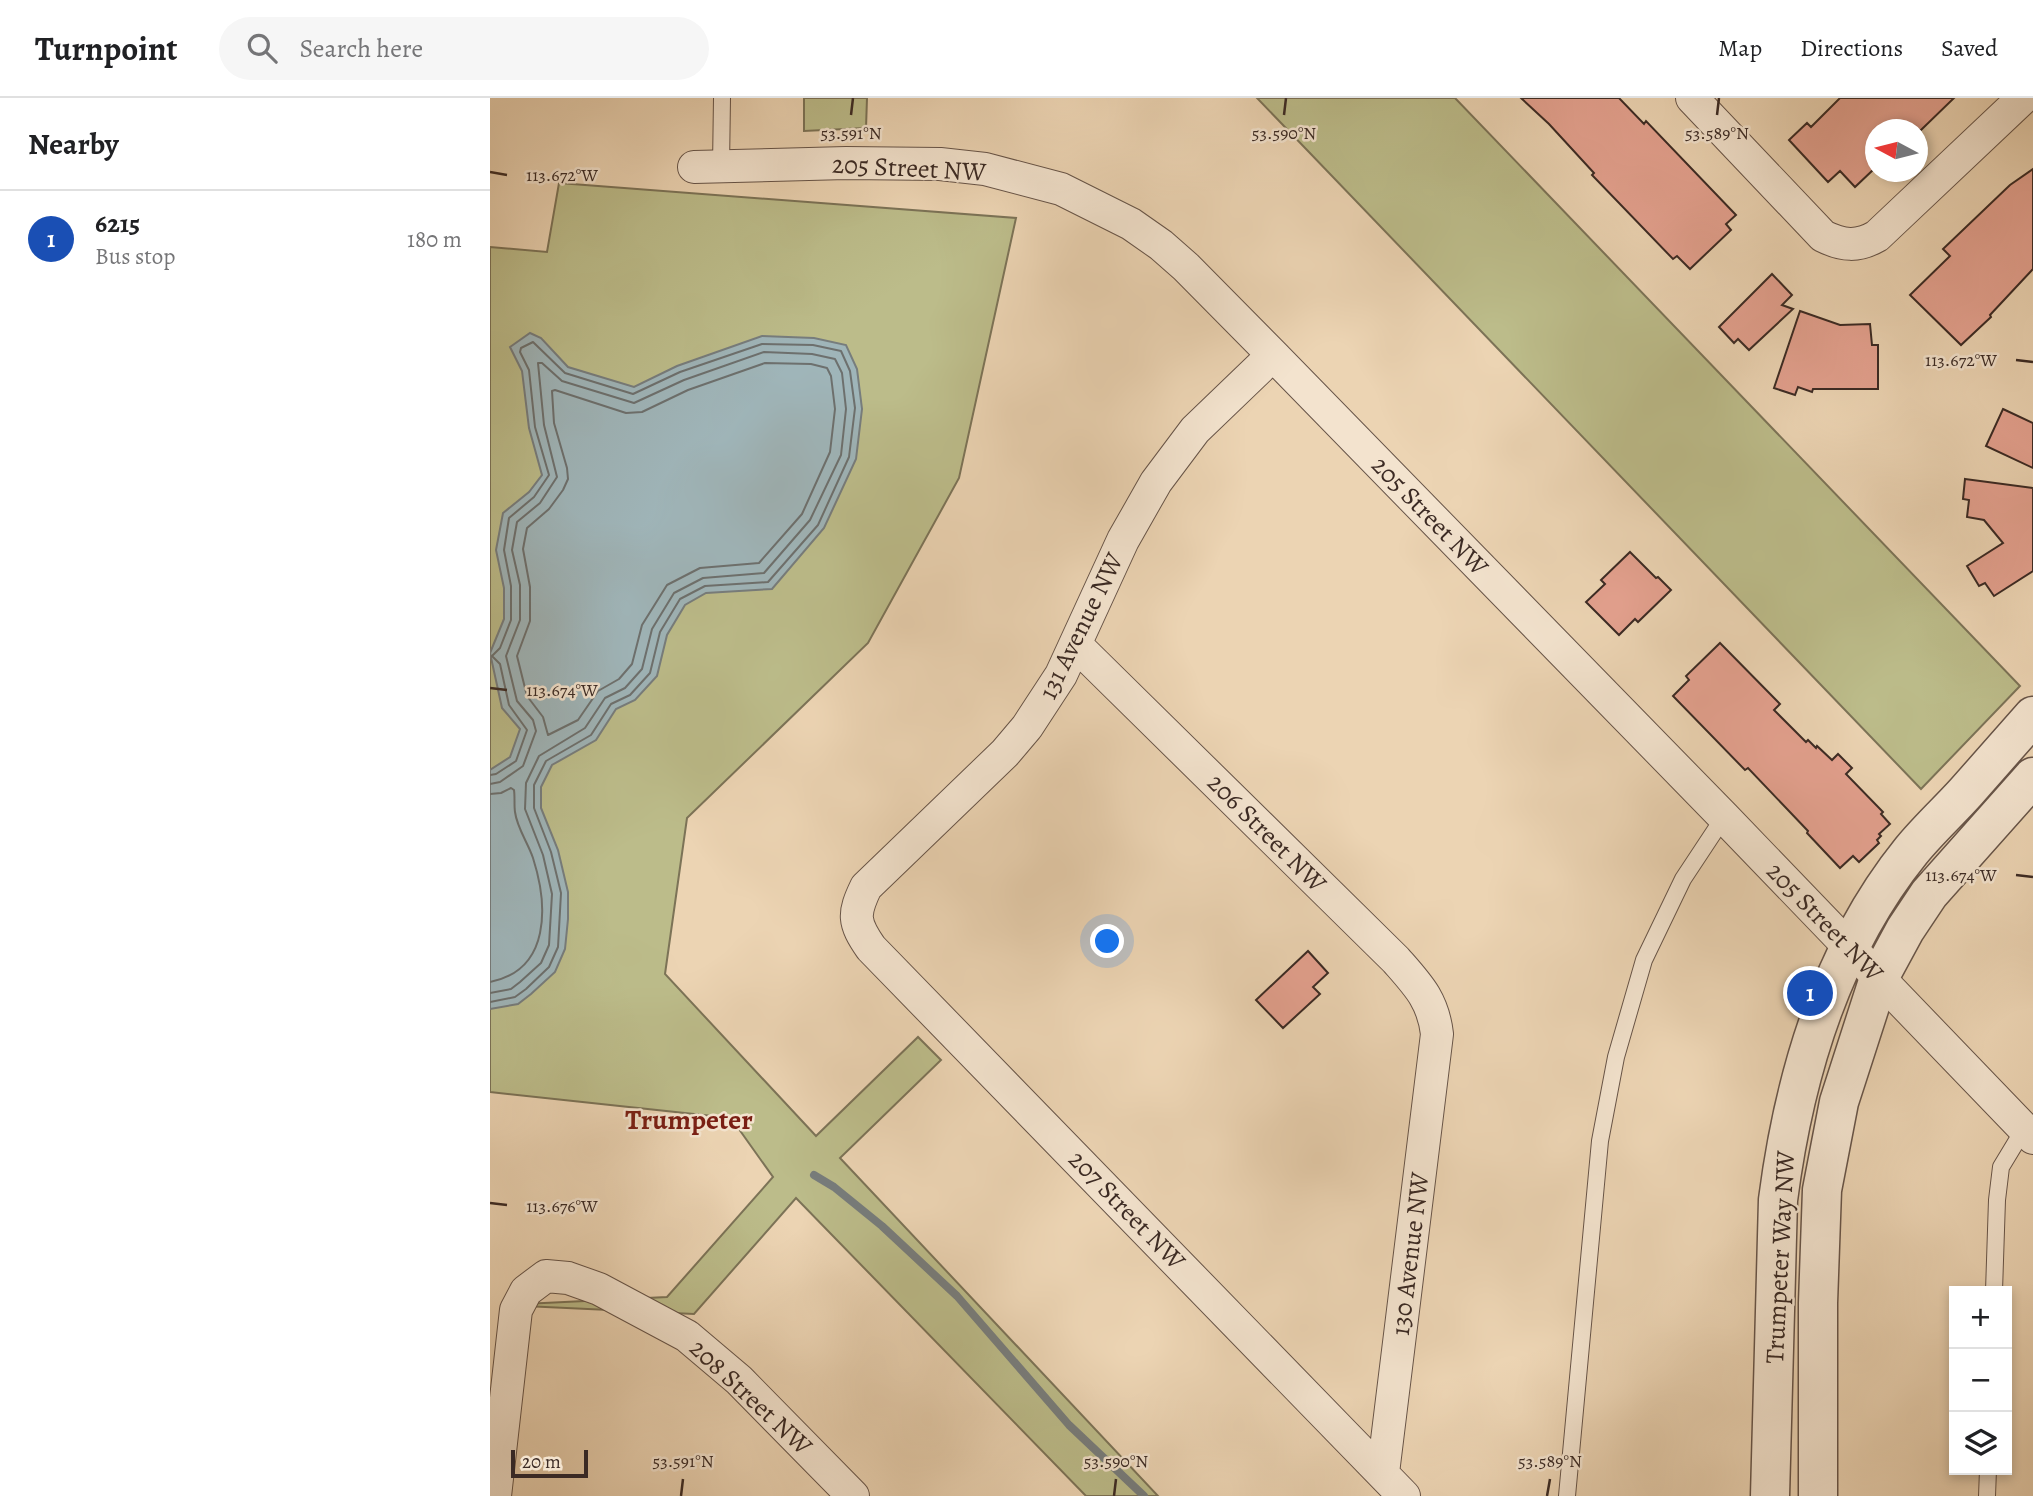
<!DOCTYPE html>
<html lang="en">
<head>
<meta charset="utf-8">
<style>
  body { margin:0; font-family:Alegreya,serif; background:#f6f6f6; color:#202124 }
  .controls { position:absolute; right:21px; bottom:21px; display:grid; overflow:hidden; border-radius:0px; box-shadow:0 4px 10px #0003 }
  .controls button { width:63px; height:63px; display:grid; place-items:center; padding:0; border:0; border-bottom:2px solid #e0e0e0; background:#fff; color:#202124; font:35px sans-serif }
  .compass { position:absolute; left:1375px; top:21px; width:63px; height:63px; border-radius:50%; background:#fff; box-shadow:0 4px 10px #0003; rotate:277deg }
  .scale { position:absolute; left:21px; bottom:18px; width:77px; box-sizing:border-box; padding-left:7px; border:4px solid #3b2a24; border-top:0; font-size:19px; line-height:24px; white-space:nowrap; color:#3b2a24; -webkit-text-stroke:5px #f3e3ce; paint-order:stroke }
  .you { position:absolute; left:618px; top:844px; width:24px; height:24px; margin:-18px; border:5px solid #fff; border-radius:50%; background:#1a73e8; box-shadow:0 0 0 10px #1a73e833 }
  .badge { display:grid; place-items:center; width:46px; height:46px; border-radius:50%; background:#db2777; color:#fff; font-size:23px; font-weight:700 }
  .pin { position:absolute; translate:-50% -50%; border:4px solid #fff; box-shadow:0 2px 7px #0006 }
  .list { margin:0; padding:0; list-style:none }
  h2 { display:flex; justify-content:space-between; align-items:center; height:91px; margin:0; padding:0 28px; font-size:30px }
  h2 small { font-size:23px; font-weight:400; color:#757577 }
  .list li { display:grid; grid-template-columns:46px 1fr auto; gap:21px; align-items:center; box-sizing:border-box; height:98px; padding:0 28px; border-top:2px solid #e0e0e0 }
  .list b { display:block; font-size:26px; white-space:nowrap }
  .list p { margin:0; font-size:23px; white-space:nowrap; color:#757577 }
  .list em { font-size:23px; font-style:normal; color:#757577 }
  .icon { flex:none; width:38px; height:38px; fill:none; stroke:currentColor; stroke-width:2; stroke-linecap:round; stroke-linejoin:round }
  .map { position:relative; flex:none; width:1543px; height:1398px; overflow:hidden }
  header { display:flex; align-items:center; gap:42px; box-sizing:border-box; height:98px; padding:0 35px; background:#fff; border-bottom:2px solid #e0e0e0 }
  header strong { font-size:33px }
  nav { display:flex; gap:38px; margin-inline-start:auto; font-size:24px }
  .search { width:490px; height:63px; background:#f6f6f6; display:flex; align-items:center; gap:18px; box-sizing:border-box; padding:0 24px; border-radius:38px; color:#757577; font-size:26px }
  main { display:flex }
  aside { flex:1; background:#fff }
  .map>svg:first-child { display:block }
  .green { fill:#bcbc8a; stroke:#7c7357; stroke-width:2 }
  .water { fill:#9fb5b9; stroke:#777d7d; stroke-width:2 }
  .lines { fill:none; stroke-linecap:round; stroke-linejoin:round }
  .shore { stroke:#6d706e; stroke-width:2 }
  .stream { stroke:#777d7d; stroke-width:8 }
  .building { fill:#e4a18f; stroke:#3b2a24; stroke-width:2 }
  .service-casing { stroke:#675448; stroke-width:18 }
  .minor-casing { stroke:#675448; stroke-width:34 }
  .tertiary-casing { stroke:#675448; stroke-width:41 }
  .service { stroke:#f3e3ce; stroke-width:16 }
  .minor { stroke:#f3e3ce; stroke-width:32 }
  .tertiary { stroke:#f3e3ce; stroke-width:38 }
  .ticks { fill:none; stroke:#3b2a24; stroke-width:2.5 }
  .labels { text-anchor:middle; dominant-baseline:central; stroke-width:5; stroke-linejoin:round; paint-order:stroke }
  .street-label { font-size:26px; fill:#3b2a24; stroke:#f3e3ce }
  .neighbourhood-label { font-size:28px; font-weight:bold; fill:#7a1f14; stroke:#f3e3ce }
  .ticks-label { font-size:18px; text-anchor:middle; fill:#3b2a24; stroke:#f3e3ce; stroke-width:5; stroke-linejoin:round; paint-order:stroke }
</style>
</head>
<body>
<header>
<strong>Turnpoint</strong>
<div class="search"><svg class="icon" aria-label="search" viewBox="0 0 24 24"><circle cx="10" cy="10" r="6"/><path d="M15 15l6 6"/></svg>Search here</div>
<nav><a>Map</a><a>Directions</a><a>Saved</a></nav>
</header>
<main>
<aside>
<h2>Nearby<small></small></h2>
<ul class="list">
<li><span class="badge" style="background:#1a4fb4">1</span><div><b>6215</b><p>Bus stop</p></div><em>180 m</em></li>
</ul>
</aside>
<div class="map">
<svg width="1543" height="1398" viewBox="0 0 1543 1398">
  <rect width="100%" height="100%" fill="#ecd4b3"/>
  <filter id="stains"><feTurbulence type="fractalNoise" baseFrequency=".00286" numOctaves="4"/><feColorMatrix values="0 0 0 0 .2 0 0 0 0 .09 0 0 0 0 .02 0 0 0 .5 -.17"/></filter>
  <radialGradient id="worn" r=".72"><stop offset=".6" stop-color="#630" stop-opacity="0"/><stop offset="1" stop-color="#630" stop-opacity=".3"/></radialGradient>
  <path class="green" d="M314,0h63l-1,30 -62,3z
    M767,0h198l565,588 -99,103z
    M69,85l457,35 -57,260 -91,165 -181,175 -22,156 151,162 102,-99 23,23 -101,98 318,338h-72l-290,-298 -102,116 -193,-9 166,-8 106,-120 -42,-59 -241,-26v-845l57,5z"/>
  <path class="water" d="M40,235l11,5 27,29 66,20 43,-21 85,-30 52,2 32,7 11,24 5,40 -6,50 -32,69 -52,61 -66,4 -21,12 -18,30 -10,41 -22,24 -19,9 -20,31 -44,25 -11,22v21l17,42 10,42v27l-3,30 -10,23 -24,22 -13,10 -28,5v-239l20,-13 10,-28 -18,-21 -12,-55 14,-34v-31l-8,-38 7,-37 26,-21 13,-17 -13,-47 -7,-57 -12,-24z"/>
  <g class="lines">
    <path class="shore" d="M275,265l46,1 16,4 4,8 4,33 -5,43 -28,62 -43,49 -59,5 -33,17 -25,40 -10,39 -13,15 -21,12 -20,29 -30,15 -5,-18 -16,-21 -10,-40 13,-35v-34l-7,-38 4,-21 22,-19 14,-19 5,-11 -1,-11 -13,-45 -2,-32 3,-1 71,23 16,-1 46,-22z
      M0,677l6,-1 20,-13 11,-31 -18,-25 -9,-41 -8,-8 8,-8 11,-28v-34l-7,-36 5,-32 25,-21 15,-22 -14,-48 -6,-57 -9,-18 1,-4 12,-6 32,31 68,21 47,-22 82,-28 51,1 28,6 9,20 5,37 -6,49 -31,68 -50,57 -63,4 -25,13 -20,33 -10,41 -20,22 -19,9 -20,31 -45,26 -12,24v23l17,44 10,41 -3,54 -9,20 -23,22 -11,8 -25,5
      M0,686l10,-2 23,-16 13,-35 -3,-11 -16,-19 -11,-45 14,-36v-35l-8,-35 5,-28 23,-19 17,-26 -13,-52 -6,-62h4l20,18 72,22 50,-23 80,-28 48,2 23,5 7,14 4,36 -5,46 -31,65 -46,53 -61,5 -29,15 -22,36 -10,40 -17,19 -20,10 -20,30 -46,28 -13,27 -1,26 18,46 9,39 -3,51 -8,18 -21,19 -9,7 -21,4
      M0,696l11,-1 10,-5 3,2c1,7 0,15 1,22 2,16 13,31 18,46 15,47 18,112 -43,124"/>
    <path class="stream" d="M324,1077l20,12 48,39 75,70 112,129 75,71"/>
  </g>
  <path class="building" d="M1031,0h98l25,26 2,-3 90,94 -10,9 5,6 -41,39 -13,-13 -4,3 -81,-84 2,-2 -45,-49z
    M1350,0h114l-33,32h-46v38l-20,19 -15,-16 -12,11 -39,-42 18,-17 4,4z
    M1543,71v100l-43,46 1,2 -30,28 -51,-50 40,-39 -7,-7 67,-64z
    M1282,176l20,21 -10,10 11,4 -44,41 -11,-11 -4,4 -15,-16z
    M1310,213l40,14 30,-1 2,21h6v44h-65l-1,3 -14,-5 -3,8 -21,-7z
    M1513,311l30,14v45l-47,-22z
    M1475,381l68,9v83l-39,25 -9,-13 -6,3 -12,-20 36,-23 -19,-23 -17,-3 2,-17 -6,-1z
    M1140,454l26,26 2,-1 13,13 -33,32 -3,-3 -16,16 -33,-33 19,-18 -4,-4z
    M1230,545l60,61 -6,6 32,32 2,-2 8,8 1,-2 15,14 6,-6 14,14 -6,6 37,38 -2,2 9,10 -11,10 2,2 -4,4 2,3 -20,19 -6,-6 -13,12 -33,-35 1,-2 -60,-63 -3,2 -72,-74 16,-16 -3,-4z
    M818,853l20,22 -15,14 7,7 -37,34 -27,-28z"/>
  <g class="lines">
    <defs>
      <path id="service" d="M231,68l1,-68
        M1504,1193l3,-91 4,-33 23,-38
        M1077,1398l33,-355 16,-84 28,-97 39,-81 41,-62
        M1497,1398l1,-26"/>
      <path id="minor" d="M1202,0l131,138c20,10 35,11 54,0l146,-138
        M204,69l152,-4 94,1 45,5 76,20 70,35 30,21 25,22 87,88 451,462 309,321
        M783,257l-78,75 -39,52 -33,58 -62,135 -34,52 -22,26 -139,134c-13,27 -13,35 5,61l533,548
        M586,547l320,315c22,25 37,40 41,74l-54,439
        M5,1398l21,-186 10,-19 20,-15 22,2 31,11 88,47 52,44 114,116"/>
      <path id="tertiary" d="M1280,1398l8,-296c16,-124 53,-250 133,-349 17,-21 37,-39 55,-59 22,-25 44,-50 67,-76
        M1328,1398v-193l4,-113 17,-88 40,-124 26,-48 24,-36 104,-117"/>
    </defs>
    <use href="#service" class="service-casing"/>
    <use href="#minor" class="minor-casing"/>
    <use href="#tertiary" class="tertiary-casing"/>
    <use href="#service" class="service"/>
    <use href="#minor" class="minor"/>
    <use href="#tertiary" class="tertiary"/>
  </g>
  <path class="ticks" d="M361,17l2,-17M794,17l2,-17M1227,17l2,-17M0,74l17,3M1526,262l17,2M0,590l17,2M1526,777l17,2M0,1105l17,2M191,1398l2,-17M624,1398l2,-17M1057,1398l3,-17"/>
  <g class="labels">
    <g class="street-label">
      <text transform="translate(419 70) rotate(3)">205 Street NW</text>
      <text transform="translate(940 418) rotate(46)">205 Street NW</text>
      <text transform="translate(591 528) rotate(-64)">131 Avenue NW</text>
      <text transform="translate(777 735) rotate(45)">206 Street NW</text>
      <text transform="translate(1335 824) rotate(46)">205 Street NW</text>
      <text transform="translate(637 1112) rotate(46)">207 Street NW</text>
      <text transform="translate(920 1156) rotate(-83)">130 Avenue NW</text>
      <text transform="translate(1290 1159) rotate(-87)">Trumpeter Way NW</text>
      <text transform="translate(261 1299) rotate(43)">208 Street NW</text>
    </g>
    <g class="neighbourhood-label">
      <text x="199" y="1022">Trumpeter</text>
    </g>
  </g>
  <g class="ticks-label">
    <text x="361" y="41">53.591°N</text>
    <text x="794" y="41">53.590°N</text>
    <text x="1227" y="41">53.589°N</text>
    <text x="72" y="83">113.672°W</text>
    <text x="1471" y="268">113.672°W</text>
    <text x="72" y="598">113.674°W</text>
    <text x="1471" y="783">113.674°W</text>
    <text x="72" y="1114">113.676°W</text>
    <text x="193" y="1369">53.591°N</text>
    <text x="626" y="1369">53.590°N</text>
    <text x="1060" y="1369">53.589°N</text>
  </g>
  <rect width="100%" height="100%" filter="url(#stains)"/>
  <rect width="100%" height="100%" fill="url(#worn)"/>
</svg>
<div class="controls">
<button>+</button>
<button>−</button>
<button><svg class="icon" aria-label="layers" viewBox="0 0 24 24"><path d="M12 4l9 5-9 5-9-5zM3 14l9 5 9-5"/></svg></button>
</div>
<svg class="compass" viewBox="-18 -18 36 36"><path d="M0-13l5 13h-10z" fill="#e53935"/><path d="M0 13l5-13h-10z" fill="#757577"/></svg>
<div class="scale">20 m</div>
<div class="you"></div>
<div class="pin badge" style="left:1320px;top:895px;background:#1a4fb4">1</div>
</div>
</main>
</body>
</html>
